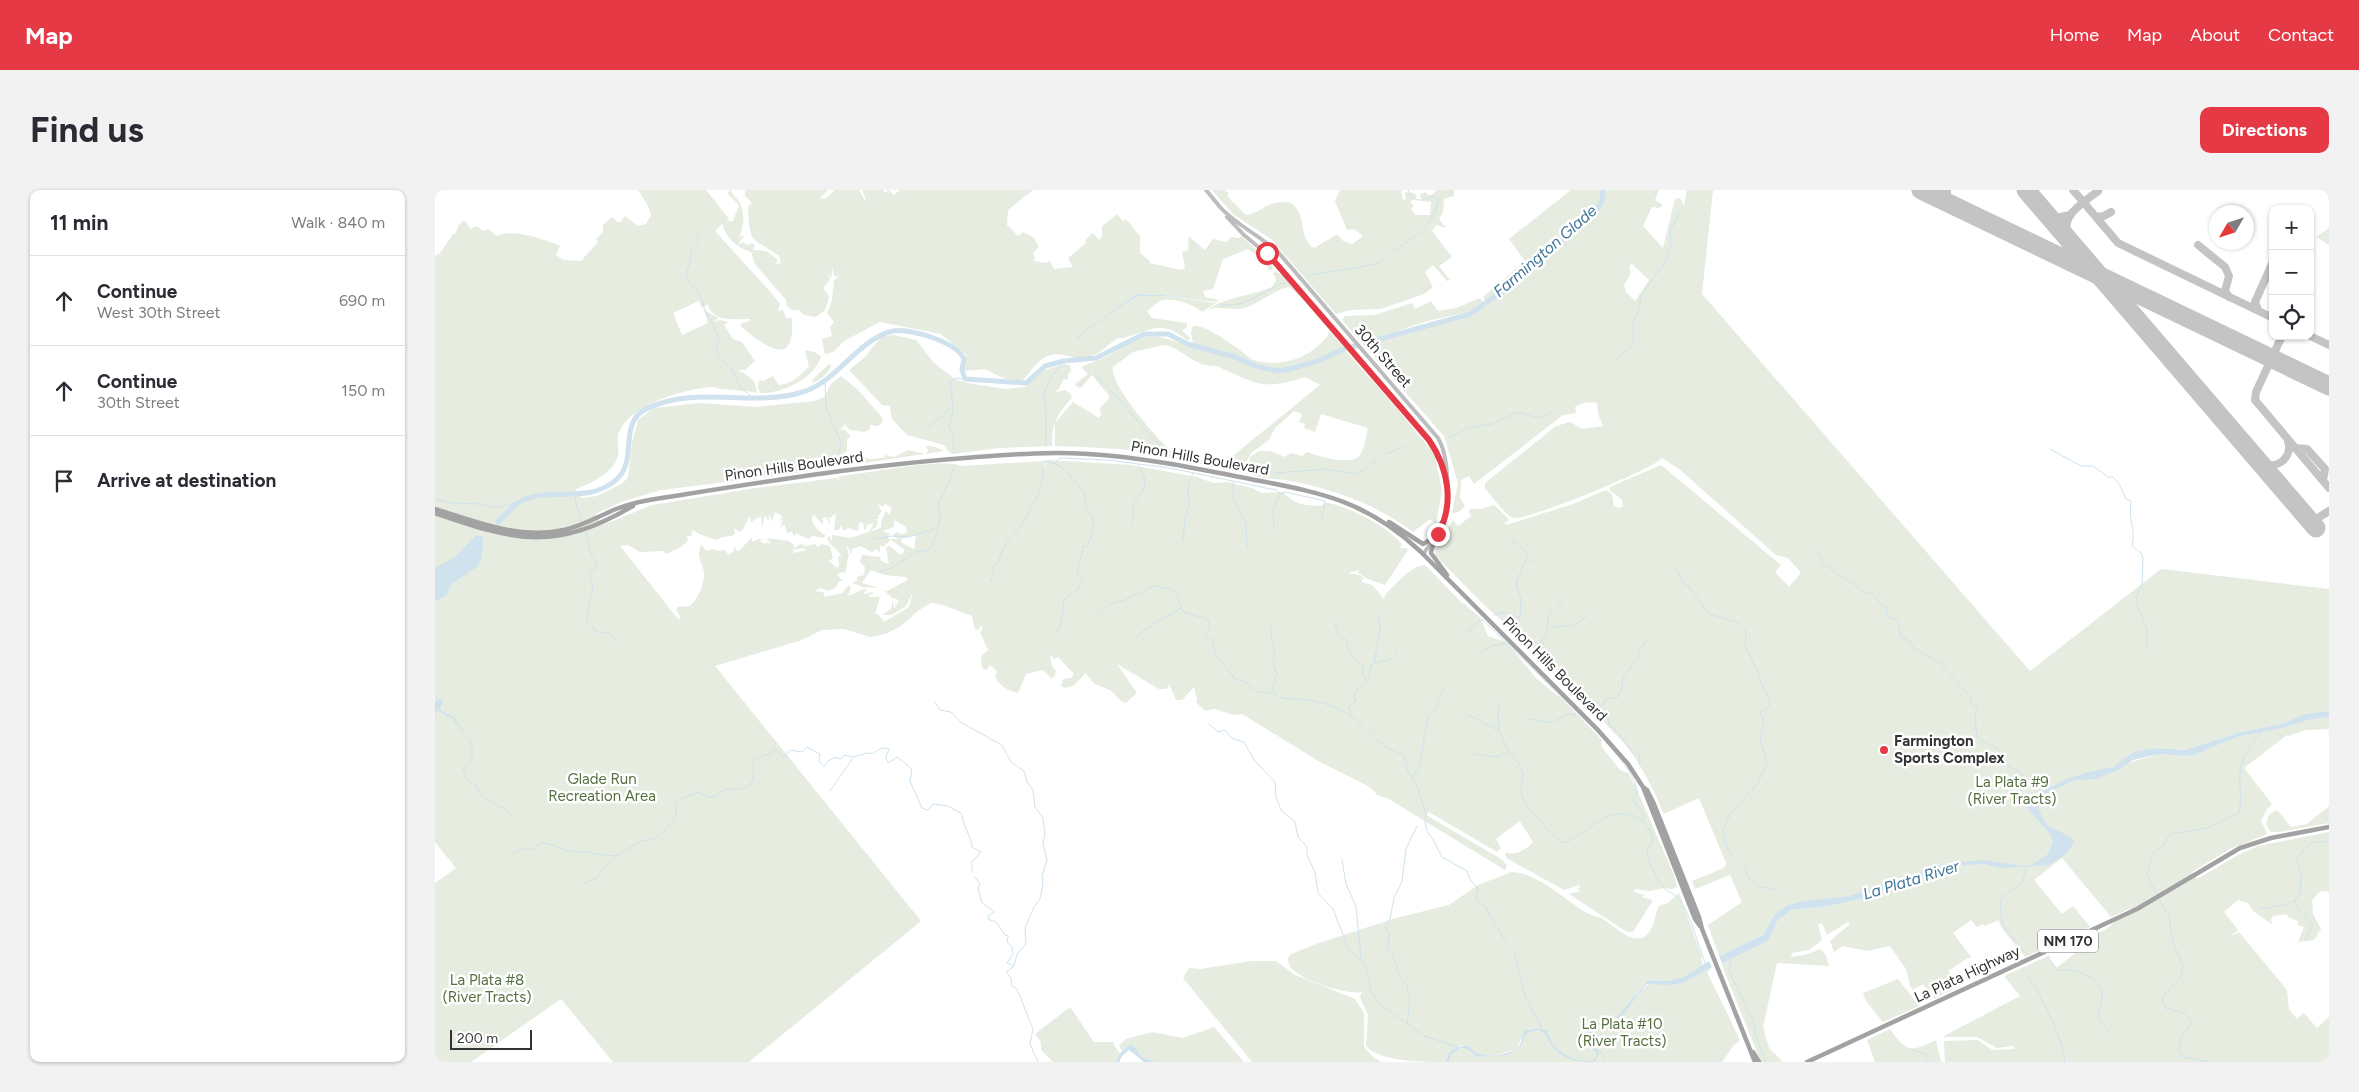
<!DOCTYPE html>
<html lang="en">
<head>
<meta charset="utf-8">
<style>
  body { margin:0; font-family:Figtree,sans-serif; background:#f2f2f3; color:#2b2b33 }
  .controls { position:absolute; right:15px; top:15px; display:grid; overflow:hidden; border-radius:10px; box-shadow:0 1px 4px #0004 }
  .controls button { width:45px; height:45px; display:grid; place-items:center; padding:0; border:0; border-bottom:1px solid #e1e1e2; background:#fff; color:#2b2b33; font:25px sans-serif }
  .compass { position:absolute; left:1774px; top:15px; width:45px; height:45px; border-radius:50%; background:#fff; box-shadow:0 1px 4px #0004; rotate:231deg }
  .scale { position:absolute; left:15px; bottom:12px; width:82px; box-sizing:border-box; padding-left:5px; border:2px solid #333; border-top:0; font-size:14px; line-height:18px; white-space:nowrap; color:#333; -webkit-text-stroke:4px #fff; paint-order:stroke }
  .stop { position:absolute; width:15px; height:15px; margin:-11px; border:4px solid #e63946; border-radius:50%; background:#fff }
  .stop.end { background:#e63946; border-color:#fff; box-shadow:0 1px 5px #0008 }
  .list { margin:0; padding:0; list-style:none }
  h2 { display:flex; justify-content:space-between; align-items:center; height:65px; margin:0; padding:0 20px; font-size:21px }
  h2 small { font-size:16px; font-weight:400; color:#7c7c81 }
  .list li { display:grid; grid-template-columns:32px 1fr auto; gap:15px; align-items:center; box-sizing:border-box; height:90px; padding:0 20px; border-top:1px solid #e1e1e2 }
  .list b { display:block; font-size:19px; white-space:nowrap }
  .list p { margin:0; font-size:16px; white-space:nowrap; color:#7c7c81 }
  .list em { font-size:16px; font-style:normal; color:#7c7c81 }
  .icon { flex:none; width:28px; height:28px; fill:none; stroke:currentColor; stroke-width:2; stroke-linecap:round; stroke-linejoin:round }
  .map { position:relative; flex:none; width:1894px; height:872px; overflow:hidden; border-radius:10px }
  header { display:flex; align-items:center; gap:30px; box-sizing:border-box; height:70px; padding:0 25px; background:#e63946; color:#fff }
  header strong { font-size:24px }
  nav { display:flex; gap:28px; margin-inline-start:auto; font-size:18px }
  .intro { display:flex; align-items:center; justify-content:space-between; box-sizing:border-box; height:120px; padding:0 30px }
  h1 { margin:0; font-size:35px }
  .button { padding:12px 22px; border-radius:10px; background:#e63946; color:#fff; font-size:18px; font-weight:700 }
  main { display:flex; gap:30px; padding:0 30px }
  aside { flex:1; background:#fff; border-radius:10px; box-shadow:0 1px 4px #0004 }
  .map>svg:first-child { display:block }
  .green { fill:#e6ecdf; fill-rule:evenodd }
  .water { fill:#cfe2ee }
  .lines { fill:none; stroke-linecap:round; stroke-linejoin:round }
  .stream { stroke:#cfe2ee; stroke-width:1 }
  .river { stroke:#cfe2ee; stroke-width:5 }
  .taxiway { stroke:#c4c4c4; stroke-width:8 }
  .runway { stroke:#c4c4c4; stroke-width:19 }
  .secondary { stroke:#bdbdbd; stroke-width:4 }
  .trunk { stroke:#a2a2a2; stroke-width:4.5 }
  .route { stroke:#e63946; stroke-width:6 }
  .poi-dot { fill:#e63946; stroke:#fff; stroke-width:2 }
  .labels { text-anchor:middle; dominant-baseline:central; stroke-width:5; stroke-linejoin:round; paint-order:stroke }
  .shield { fill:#fff; stroke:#707070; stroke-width:1 }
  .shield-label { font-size:14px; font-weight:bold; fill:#333 }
  .street-label { font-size:15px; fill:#333; stroke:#fff }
  .poi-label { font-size:15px; font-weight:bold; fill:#333; stroke:#fff; text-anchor:start }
  .park-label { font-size:15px; fill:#56703f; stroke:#fff }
  .water-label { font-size:16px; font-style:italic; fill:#3f7597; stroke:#fff }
</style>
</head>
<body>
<header>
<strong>Map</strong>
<nav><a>Home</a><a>Map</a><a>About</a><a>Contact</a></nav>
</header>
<div class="intro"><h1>Find us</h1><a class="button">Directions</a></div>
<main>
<aside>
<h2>11 min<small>Walk · 840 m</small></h2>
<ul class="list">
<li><svg class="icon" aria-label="ahead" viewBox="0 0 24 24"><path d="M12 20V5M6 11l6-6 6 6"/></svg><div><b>Continue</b><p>West 30th Street</p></div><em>690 m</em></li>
<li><svg class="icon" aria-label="ahead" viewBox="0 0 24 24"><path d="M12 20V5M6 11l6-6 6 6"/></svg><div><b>Continue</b><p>30th Street</p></div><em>150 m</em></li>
<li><svg class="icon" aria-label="arrive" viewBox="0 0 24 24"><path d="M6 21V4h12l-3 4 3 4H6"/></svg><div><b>Arrive at destination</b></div></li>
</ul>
</aside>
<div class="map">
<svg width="1894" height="872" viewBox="0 0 1894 872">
  <rect width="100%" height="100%" fill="#fff"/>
  <path class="green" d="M203,0h68l23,29 -2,2h6l6,-16 -12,-12 4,-3c2,7 6,8 9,13 6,11 3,28 -2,37l4,-5 2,1 -6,8 6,-2 2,3 6,-2 3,3 -2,4 13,1 12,9 -3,5 6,-2 -2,-7c-29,-20 -29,-11 -31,-49l4,-4 -7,-7v-6h83l-8,8 5,1 10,-9h24l6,11 1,-1 -4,-10h21l2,3 4,-3 5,5 6,-5h133l-25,20 -1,15 11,11 5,-4 10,5 6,10 -6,6 2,4 -1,4 12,2 4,-2 4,8 19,-2 -5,-9 18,-15 -1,-3 8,-7 6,7 3,-4v-10l15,-12 6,7 3,-2 14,17v17l10,8 -1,2 33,7 3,-2 -3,-16 6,-2 1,-14 16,14 8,-11 13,3 6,-5 7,1 2,-2 33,30h-2l1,3 -4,2 -4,-9 -17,-13 -25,10 -10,30 -10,2 2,6 13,3 -1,2 -54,-7 -26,-1 -60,43v3l8,-9 52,-35h28l51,7 -14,9c-8,-8 -30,-15 -42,-11 -4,2 -9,7 -13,10l5,7 35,5v5l-5,2 8,8 -1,3 -17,-11 -9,-2h-8l-32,10h-5c-11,7 -21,20 -36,20 -12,1 -22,-7 -34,-2 -16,7 -17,19 -28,26l-17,-4 -18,-9 -20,2 1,-16 -25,-21 -61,-12 -36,19 -11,11 -8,2 -3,-15 10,-3 -2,-9 4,-5 -7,-9 5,-12 2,-21 6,-4 -5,1 -3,-9 -1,11 -5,-9 4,10 -7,8 6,8 -3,13 -10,8 -12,-2 -5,-5h-7l-5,-4 -1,-6 -31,-36 -4,-12c-14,-4 -25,-14 -29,-28l-7,7 58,64 7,9 -2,7 5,-1 3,8h6c0,9 1,20 -4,28 -9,13 -39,-12 -47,-20l1,-3 8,-2v-2c-14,0 -38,4 -42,-15l-6,4 -3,-7 -26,12 9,22 26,-12 -4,-13 14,8 -4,4 6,-2 8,2 -4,3 9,14 9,3 13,19 -10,9h-7c10,6 18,8 19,23 -11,-3 -23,-2 -34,-4 -4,0 -7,-2 -11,-2 -28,2 -81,17 -93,45 -3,7 1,15 -1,23 -3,17 -29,30 -43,34l7,9 15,-2 26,-13 5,-6 4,-34 6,-23 16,-12 45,-5 56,4 59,-6 11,-4 5,-12 11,-9 16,13 24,27 2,6 -5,4 -8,-1v4l-5,3 -15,-2 -7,-7 1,4 -6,2 7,1 6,6 -4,3v12l-14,9 -20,1 -2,1 36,1 14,-6 8,2 15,-1 2,-3 8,2 14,-7 18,4 2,-3 -2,-5h7l11,5 -160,24 -123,15 -37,11 -29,13 8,11 49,-20 104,-17 81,-10 1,4h2v-6c22,-2 106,-19 120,-10l84,-5 -1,7 2,1 2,-9 84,5 66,12 16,6 14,-1 25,6 10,5 21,-1c13,14 22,13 39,14l2,-4c23,4 62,23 78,42l-2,4h6l2,2 -23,35 -17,-6 -10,-6 1,-3 -9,2v2c7,0 9,0 15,5h-3v3l10,3 12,14 1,-4c10,-10 25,-29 40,-30l37,38 4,1v2l14,11 8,19 18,6 31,37 25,20 40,41 -1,6 19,24 8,3 10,19 36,83 3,12 -5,2 -8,-1 -14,3 -15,-2 -1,3 11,3 -4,2 12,3 -20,32h-6l-58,-38 12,-3 -4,-2 3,-2 -1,-2 -15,5 -56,-31 -3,-4 1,-3c9,5 21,-3 27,-10l-13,-21 -24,18 5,9 -4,4 -68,-40 -3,3 75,44 6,6 -2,5 -118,-72 -10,-3 -4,-5 -7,-5 -46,-23 -78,-48 -8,1 -20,-6 -9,2 -9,-9 1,-3 -3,-12 -12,13h-6l-8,-19 1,5 -3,3h-7l-42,-25 20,29 -11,10c-8,-2 -9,-8 -15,-12 -13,-8 -14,-1 -25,-18l-12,12 -8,3 -5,-2 2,-7 8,-1 3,-4 -16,-17 -3,2 -5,-4 2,11 4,5 -2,6 -3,1 -8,-8 -17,4 -8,19c-11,-3 -17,-6 -23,-16l2,-6 -7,-6 -4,5 -4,-2 -1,-12 7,-6 -8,-18 3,-4 -2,-2 -3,4 -3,-1 -3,-13 -32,-12 -9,-1 -12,7 -18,16 -16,8 -15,3 -26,-8 -22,1 -20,10 -87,26 206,255 -172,141h-136l-52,-63 -90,63h-36v-179l21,-15 -21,-26v-586l5,-3 13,-19 3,-1 2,-7 6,-6 7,9 5,-3 8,5 4,-2 9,7c15,-8 48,3 63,10l-4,9 7,5 18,1 17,-19 -2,-3 7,-7v-7l9,-8 5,5h4l4,-6 13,10 8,-2 5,-9 -3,-9zM442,313l6,4 2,-3 7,4 -3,7 -3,-4c-3,4 -6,13 -5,17l-31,10 -18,-3v8l-2,-7 -3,2c3,9 11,11 15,19l-4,-2 1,11 -2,2 -8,-7 4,-3 -3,-12 -8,-2 -4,3 -3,-3 -10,2 -4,-2 -7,4v2l7,-2 6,2 -14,3 1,-8 -5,-4 -22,-3 6,9 -6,-6v3l-8,-3 4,-2h-4l-7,3v-5l-13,14 -3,-1 -1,-4 -3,7 -4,2 -3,-5 -7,1 -5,-2 -6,2 -6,-6c-5,14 1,15 3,27 1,11 -6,27 -14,34l-12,1 -2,3 5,8 -3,1 -58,-73 8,-1 12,7 23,-1 3,3 13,-6 9,-7 -1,-5h4l2,-6 6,4 18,6 5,-3 10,-1 3,-3 -1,-5 5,4 3,-1 8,-16 1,7 10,-6 1,11 3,-12 4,7v-8l3,7 3,-9 7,4 -2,5 3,-1 -3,8 4,-4 4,10 3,-3 4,6v-4l14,6 3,-3 11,2 3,-2c-7,-5 -17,-12 -13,-22l10,11v-7l3,-1 3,5 -1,7 2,-9 -3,-3 3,1 6,-5 -2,17h5l2,-5 3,6 4,-3 10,3 1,-8 4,-1 1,8 3,-2 -1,-3 8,-2 -5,9 7,-5 2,-6 -2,-2h3l-1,-3 4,-5zM459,330l12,7 1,6 -6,1 -5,-2 -3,4 6,3h-10l15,10 -1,5h-4l-9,-8 -4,1 3,17 -8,-3 -1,-4 -18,-2 -2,7 5,5 -1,8 -7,2v4l-5,2 9,3 -1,1 19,1 -17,-5 9,-13 14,5 21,2 2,3 -21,11 -4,-2 9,9 7,2 -5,9 -1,-9 -2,9 -9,6h10l14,-9 7,-14 -4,15 -25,15 -6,-8h-3l5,-17h-10l-1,-2 5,-2 -1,-1 -10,2 4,-5c-8,0 -11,6 -19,6l3,-7 -2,-3 -7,8 -17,4 -2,-5 -9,-1 7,-3 7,3 7,-3 4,-7h4l-6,-6 5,-3 3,1c3,-6 1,-11 4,-18l-3,-9 4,4v4l2,-1v-4l9,-3 10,6 6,-3 3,4v-8l3,2 7,-6 -2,-4 2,-3 -8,-3 12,-4zM481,345l-2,14 -12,-6 -1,-4z
    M777,0h11l6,3 -2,3 19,19c20,-4 20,-16 45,-12 17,12 6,34 23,45l20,-12 4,-1 5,6 9,3 11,-8 -9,-7 -7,1 -12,-29 5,-11h61l2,10 3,-1 -1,-7 9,1 3,4 -7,5 4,4 -3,3 5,6h14l1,-13 -9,-1 -2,-6 5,-3 5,4 7,-6h17v6l-10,3 -1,13 -4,7 7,9 -10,-3 -4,6 20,26 -13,9 11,14 -3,1 -14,-16 -8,7 8,15 -9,7 -43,15 -31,1 -14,4 -65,-75 -38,-25z
    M1136,0h31l-1,11 -6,7 -66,61 -43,32 -3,-4 42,-36 -16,-22z
    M1168,0h56l-4,10 8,5 -4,3 -7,-1 -9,19 20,22 12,-49 5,-1 4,8 3,-16h26l-11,104 328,377 131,-102 168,20v122l-24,3 -24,10 -40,8 -56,18 -27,-2 -20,3 -8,3 -12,11 -10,4 50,-15 27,2 9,-1 46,-19 43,-8 26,-8 20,-3v12l-24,1 -16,6 -2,-1 -43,33 28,36 -5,5 -6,12 6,12 -2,2 -35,14 -38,23 5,7 41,-24 20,-9 71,-14v61l-3,-2 -7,1 -7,9 1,13 8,15 -7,11 -16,2 6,-15 -6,-2v-4l-10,-4 -1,-3 -14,2 -2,4 2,5 -20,-14 -5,-8 -10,-3 -14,12 14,18 -9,7 10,-5 48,58 2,19 8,10 7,-6 13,15 12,-11v45h-384l-1,-21 34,-1 14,10 23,-1 -1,-3 -17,2 -20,-11h-35l78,-41 -16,-20 46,-21 -1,4 7,9 31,-24 -3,-5 21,-9 27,-22 -21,9 -49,-59 -28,22 28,34 11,-8 17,21 -65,30 -24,-30 -2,-7 -14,6 -1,-2 -7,3 -6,-7 -18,13 19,25h-4l-20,13 12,15 -26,13 -11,-15 -10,6 -3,-4 -4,-17 -16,-23 -23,5 -24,-5 -9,6 -4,-11 20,-17 -2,-2 -21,13 -5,-12 -4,1 4,16 -13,10 -17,3 -1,4 17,-3 12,-5 6,6 3,11 -52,-3 -14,64 6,21 14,14h-22l-40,-99 47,-22 10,-21 13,-10 38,-4 36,-8 78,-29 20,-4 -19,-1 -95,33 -46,4 -16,4 -12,9 -12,21 -44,21 -11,-31 34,-23 -12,-27 -35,14 -3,-8 32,-13 2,-5 -27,-65 -35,16c-11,-25 -23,-51 -41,-72l-92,-96 -48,-42 -47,-48 -1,-6 18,-30 5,6 13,-10 -2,-4 1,-3h11l13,-4 15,14 -1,2 -4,2 2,2 67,-21 33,-14 6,4 2,12 5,2 4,-2 -1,-6 -12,-10v-3l51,-22 120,100 -6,7 14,15 12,-14 -13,-15 -12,-3 -97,-86 -17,-11c-10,12 -136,63 -149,60 -7,-2 -23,-24 -28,-30v-5l71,-57 14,-4 12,7 21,-3 -5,-12 -1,-11c-5,-2 -18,0 -22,4l1,6 -13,2 -89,69 -5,-8 -8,4 -1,18 5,8 -6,6 -7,1 6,-30 -14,-47 -102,-116 3,-4 29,-1 38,-12 3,6 16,-8 7,10 18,-3 24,-10 4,5 -16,9 -41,9 -59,20 -1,2 58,-17 31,-5 16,-7 25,-19 20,-10 32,-34 48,-42 6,-7zM1196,73l18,17 -14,21 -9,-9 -2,-7 7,-12 -2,-6z
    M1894,38v17l-13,-8z
    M840,82l7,2 23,28 -14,-14 -3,-1c-16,4 -28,16 -44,21 -12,3 -26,-3 -36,2 15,-13 44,-14 64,-23l4,-7 -3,-7z
    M758,136c14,-2 48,25 60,34 25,7 50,1 68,-17 4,-4 8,-7 8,-13l15,18 -26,12 -40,10 -21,-4 -20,-10 -44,-13 -2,-11z
    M459,145l22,5 18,23 21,16 12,4 38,6 20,-2 17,-16 23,-7 5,1 1,6 -3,3v5l-5,1 -4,9 -5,4 11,-3 5,3 2,5c-15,15 -21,28 -20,48l-53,2 -46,6 -4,-2 -5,-7 -37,-10 -15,-16 -2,-13 -8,-1 -33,-35 16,-13 16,-20z
    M721,146l74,20 24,12 18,5 26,-4 47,-19 50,56 40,49 7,36 -6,33 -6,-5 -17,13c-37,-27 -71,-40 -117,-50 -16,-4 -34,-2 -50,-9l4,-16 9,-6h11l15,6 6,-4 11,3 5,-4c11,4 44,15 53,3 5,-7 6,-19 8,-27l-47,-14 -6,18 -11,-4 1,-4 -6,-2 3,-8 -8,-3 -19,17 -6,12 -18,13 -9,19c-29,-4 -58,-12 -87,-18 -32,-6 -67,-7 -100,-8v-23l18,-21 26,16 2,-3 -1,-7 10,-11 -18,-22 -11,13 -4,-1 -2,-3 21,-16 -8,6 -7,-7 27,-11 30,-18zM728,155c14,1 23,12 36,18 7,4 15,1 22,5 38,17 42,22 84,9l15,8 -96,78c-10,-1 -38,-2 -46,-6 -14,-10 -70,-73 -65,-90l20,-15z
    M370,160l9,2 7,4c-5,22 -40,38 -61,37l-2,-5 1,-8 4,1 10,-5 6,9c14,-1 20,-10 30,-18z
    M394,174l2,2c-2,8 -12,15 -19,17l1,-4z
    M1894,616v17l-50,9h-8l-5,-8 3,-9 8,-5 14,17 16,-3z
    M1077,682c23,0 54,28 73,40 6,4 13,4 18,7 11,7 28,25 41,18 11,-7 10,-21 15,-31l9,-3 11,-10 23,64 -1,2 2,5c-7,9 -23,17 -35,17 -7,0 -13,-2 -20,-1l-13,14 2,3 3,-6 10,-8 20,2 13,-2 29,-16 -5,5 33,68 -6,5 -12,17h-273l2,-7 9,-7 7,1 10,8 30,-2 14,-9 5,-12 10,-4c12,4 18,18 29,27 -3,-4 -8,-8 -11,-12 -8,-12 -8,-18 -25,-16l-7,8 -5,11c-10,5 -31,11 -42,5 -6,-4 -7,-6 -14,-8l-14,11 -1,6c-24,0 -66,0 -80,-16l2,-31 -8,-18 2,-5c-17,3 -64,-12 -73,-27l-1,-7 3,-4 28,-11 77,-25 53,-13 29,-20z
    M817,771h24l19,14 60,24 9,14v34l8,9 9,6h-129l-69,-84 6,-10 11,1z
    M1463,789l21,27 -36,16 -17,-21 -3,-8z
    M635,817l24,35h20v3l6,8 -4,9h-63l-12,-12v-8l-6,-8z
    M779,837l30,35h-92l-10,-4 -13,-13 -7,6 -3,-6 7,-6 26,-7 31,6z
    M1455,839c16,24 22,23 46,11l5,22h-66l-8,-22z"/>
  <path class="water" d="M702,104l26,1 54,7 -52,-6h-28l-52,35 -8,9v-3l7,-6z
    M40,346h8l-1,21 -4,9 -26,18 -6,12 -11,5v-33l20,-11z
    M8,509l-3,11 15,8 14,22 -16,-21 -16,-9 -2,6v-15z
    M1894,521v6l-20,3 -26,8 -43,8 -46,19 -9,1 -27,-2 -25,6 -13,9 -24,10 -22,1 -10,5 -19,10 -4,5 -3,9 9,16 25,13 2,5 -9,12 -16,10 -48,3 -16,-4 -21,1 -21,4 -78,29 -36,8 -38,4 -13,10 -10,21 -46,22 -3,-7 44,-21 12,-21 12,-9 16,-4 46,-5 95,-32 40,-4 38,6 9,-1 16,-10 6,-12 -3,-9 -26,-30 7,-7 36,-18 22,-7 24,-5 17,-13 8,-3 20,-3 27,2 56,-18 40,-8 24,-10z
    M1274,771l3,6 -29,16 -13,2 -23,-1c-16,14 -25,48 -52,41l-3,2 -3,16 7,5 3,6 -4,8c-18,0 -34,-2 -45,-19 -4,-7 -6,-11 -14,-13l-10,4 -5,12 -14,9 -30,2 -10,-8 -7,-1 -9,7 -2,7h-3c1,-11 11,-17 22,-16 3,2 5,6 9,7 10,5 34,2 42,-7 3,-4 3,-10 5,-15l11,-3 11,2c3,4 4,10 7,14 8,12 26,18 40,17l4,-6 -3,-5 -7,-4 -1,-13 7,-11 11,1 11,-4 33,-39 20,1 16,-4z
    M694,855l5,1 8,12 15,4h-13l-15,-12 -7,6 -3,6h-3l4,-9z"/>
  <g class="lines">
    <path class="stream" d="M262,44l2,7 -7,7 -2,15 -3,7v10l13,14 5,17 8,13 6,14 -3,10 2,8 14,13 8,18 14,12
      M871,86c21,-5 47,-6 68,-12 10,-3 14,-10 22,-15 24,-16 35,-20 43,-50l-8,-3c-7,5 -12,5 -20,2l-3,-8
      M784,114c28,7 45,-17 69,-22
      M1182,168l16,-13v-24l5,-10 3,-15 24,-34 6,-16 -1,-16 8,-12 1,-8
      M659,182l76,85 73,9
      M390,192l1,26 15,34 -4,22
      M492,238l25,-21
      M1014,247l20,-9 23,-4 23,-11h7l16,5 13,-6
      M611,256v-31l-2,-20 5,-15 15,-19
      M1615,259l31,17h12l15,11h5l7,8 6,14 5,2c-3,19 5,28 1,45l10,8 1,5 -1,27 -6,11 2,10 9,22v21
      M519,263l-1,-17 -4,-10c6,-18 3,-26 1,-45l6,-3 9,1
      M950,264l19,-7
      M610,271l13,4 11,9 16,20 1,15 6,7 2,13 -7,18 -3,-1 -7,26 6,6 -4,10 -15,12 -3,23 -4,9
      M620,274l3,-5 3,-1 47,2 62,8 96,20 11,2 3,4 5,-2 40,9 -3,17
      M813,277l29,6 47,-4 31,5 12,-6 12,-11
      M404,287v5
      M798,292v16l13,25 1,24
      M142,305l-2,4 6,22
      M0,309l15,4 32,1 13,4 24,-6
      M698,334v-20c12,-17 17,-19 5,-40
      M839,341l-1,-23 7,-13
      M151,343l5,22 5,6 -1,8 -6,5c9,13 -3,33 -2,48l6,4 2,6c9,0 18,-1 21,10
      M438,349l20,-3 15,1 26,-8 4,-4
      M1076,349l17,15 -12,29 5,16 -1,18
      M748,351l2,-22 4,-14 -1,-20 5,-12
      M1378,359l7,6 3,9 42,28 8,2 9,12 5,1 -1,9 12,5 3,16 8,3 5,8 26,15 30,33 2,8 6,4 -3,8 2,20 3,4 18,9 10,17 12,6 19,21
      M1092,373l6,-3
      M1240,379l5,6 2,7 7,5 20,27 30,9 7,7 -1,17 14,27 4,15 6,8 1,10 -10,5 4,10 -4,17 7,24 -9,20 -28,31 -7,16 5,21 17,17 5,12 7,6 19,4
      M445,381c19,-1 30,-23 46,-20l6,-5 6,-18 2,-11 -2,-14 12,-23 5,-15
      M556,392l3,-11 -2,-4 6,-5 7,-18 17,-19 18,-34 5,-31
      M664,424l11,-10 15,-4 29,-14 18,3 5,5 4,14 3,4 15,5h5l5,3v9l-4,7 8,4 2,14 21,26 9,1 5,6 9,6c12,-4 19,6 30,6 20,-1 49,6 65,19 16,14 27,30 49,37l2,3 3,13 9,15 9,28 -1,10 3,9 5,6 9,18 25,14 3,8 8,10 -2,12 9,5 20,36 9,9 11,45 17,33
      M1059,425l11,-3 15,6 -1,9 13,13 16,10c-2,10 22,39 32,46 5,4 9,3 14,5 7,3 16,18 16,25 13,6 16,26 30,29l-1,9
      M900,434l4,11 8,5c-1,11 8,21 16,26v9l5,8 -10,5 -4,9 2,3 -7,8 3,8
      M836,435v10l4,20 -2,8 4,10 -4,14 1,6
      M1113,441l5,-4 20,-1 14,-10
      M702,447l5,-6 39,-23
      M1027,447l18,-17h3l117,115
      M1109,455l-3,-4 6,-8 1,-18 18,-17
      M1046,463l10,-7 16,-3
      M939,473l6,-34 -2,-16
      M933,488l4,-14 19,-5 6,-6
      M0,505l5,5
      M500,512l5,8 11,2 11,11 40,22 9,17 13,9 3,11 6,8 2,17 8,11 2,16 -2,9 4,17 -5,16 1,8 -3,15 -6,8 -9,21 1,16 -9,10 -3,12
      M1167,516l4,-7 12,-2 4,-9 1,-11 15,-18 2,-9 5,-8
      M1032,524l32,17 10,21 10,11 4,11 -2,19 4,10 21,25 14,13 5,2c28,-13 46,-43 79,-22
      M1093,529l24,4 13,-9 11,1
      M774,534l9,8 7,-2 6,8 13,4 10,18 21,22 1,15 5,13 14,12 3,15 9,10v8l8,17 3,21 15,16 16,41 12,10 5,8 5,23 11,15 43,30 32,11
      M1064,540l-1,-23 4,-4
      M34,550c6,12 4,20 -6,28l4,12 9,5 4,9 19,13h4l8,8
      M1177,559c10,12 24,28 25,44
      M1040,564l21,3 11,-5
      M977,588l7,-10 9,-52 5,-3 11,-24
      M395,601l23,-33
      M1203,601l-5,8c2,5 4,6 7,10 4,4 2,11 5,15 10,14 10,13 2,28 2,11 9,27 16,35 5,5 12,7 16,12 12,15 19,46 26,64
      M78,663c4,-4 13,-5 18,-3l11,-7c17,2 28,13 46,8l7,3 20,2 26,-15 15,-3 11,-10 9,-12c-3,-21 8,-17 23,-24 15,10 14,4 27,-3 9,1 26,1 27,-12 1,-6 -1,-11 1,-17l10,-5 7,-1 3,-6 10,9 6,-7 12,2 5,-5 13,7 -1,7 5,6 4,-6 7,-4 5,2 5,-4 8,2 14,-4 6,1c5,-4 9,-8 16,-5l-3,8 2,6 9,-6 15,12 -2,12 12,27 5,2 7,-6 14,2 14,8c0,11 9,21 10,33l9,5 -9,10v10
      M907,670l4,24 10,22 5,52
      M540,687l5,7 -2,4 4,15 13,9 -6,3 -1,4 8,3 9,13 3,1 -1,6 5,5 1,7 -6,9 7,3 -8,6 5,6 1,8 5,3 16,40 -3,15 8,18
      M150,693l12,-5 7,-11 11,-11
      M1722,705l-10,-20 5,-21 10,-7 8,-13 37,-6 32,-15c3,-14 0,-26 1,-40 1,-17 12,-29 22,-42
      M1724,709l10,17 4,27 10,22 -2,12 -16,17 -3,7 3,7 20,5 7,9 -11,16 -2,10 4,9 25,5
      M1825,719l24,-4 10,-4
      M1870,749l8,-14 -17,-19 -1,-5 5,-7 1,-21 -5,-14 15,-16 18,-2
      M1589,762c-16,-25 -26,-19 -23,-54 12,-10 23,-10 24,-28l3,-3
      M1613,767l10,14c13,-4 41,5 44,20 2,10 -5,18 -4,28l12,13
      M1296,769l-2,12 22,46 4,9v9l11,27
      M1592,785c10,12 42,75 37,87
      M972,833l3,-23 -3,-15 -7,-7 -7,-22 -5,-7 1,-16 -4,-6 5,-8 4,-21 8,-17 4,-32 11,-23
      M1161,859l6,4 3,9
      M1475,859l15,5 4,8"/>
    <path class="river" d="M930,153l105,-29 48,-34 49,-46 29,-24 6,-9 1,-11
      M916,157l5,-1
      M63,332c8,-7 15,-18 25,-22 31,-13 67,4 94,-21 21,-19 1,-56 29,-70 50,-25 105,-1 157,-17 35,-11 55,-53 90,-61 17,-3 64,11 71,28l-2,11 3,9 61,4 19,-17 19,-5 32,-3 48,-24h24l20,10 47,13 21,9 19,5 11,-1 32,-9 26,-12"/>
    <path class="taxiway" d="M1512,0v9l7,7
      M1638,0l45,53 155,75
      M1496,5h9l6,-5
      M1606,18l15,10 14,-3
      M1661,27l8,-1 7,-4
      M1637,54c-17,-26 7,-38 26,-53
      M1763,55l27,22 4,9 -4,15 4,6
      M1823,120l-3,-8 17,-38
      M1847,146l-26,56 -1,8 74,88
      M1875,146l19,9
      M1860,258l12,1 18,20 -2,11
      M1817,264c4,3 8,8 13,10 14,5 28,-8 23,-23
      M1868,322l6,6 7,1 13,-8"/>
    <path class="runway" d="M1486,0l408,196
      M1591,0l290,338"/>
    <path class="secondary" d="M771,0l14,17
      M784,16c17,19 40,29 59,46l160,186c11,18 12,62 6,82
      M792,27l17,18 30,25 154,180 9,12 8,20
      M988,364l10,-13"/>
    <path class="trunk" d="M0,319c42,13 84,31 129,21 19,-4 35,-14 52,-21 21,-8 44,-11 65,-14 94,-15 189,-30 284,-37 41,-3 82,-7 123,-4 51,3 101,13 152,23 75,15 122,20 180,74l177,178 31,35 15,23 4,3 7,14 45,113 3,12 53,133
      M0,323c81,28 119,39 198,-7
      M954,332l34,22 7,-4 15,-22
      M1008,333c-2,12 -11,20 -12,30l16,22
      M1208,597l52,132 5,7
      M1318,862l6,10
      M1372,872l330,-153 103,-61 31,-10 58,-11"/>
  </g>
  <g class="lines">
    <path class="route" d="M832,63l162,187c19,28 26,63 9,94"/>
  </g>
  <circle class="poi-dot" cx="1449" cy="560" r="5"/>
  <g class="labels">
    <rect class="shield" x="1603" y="739.5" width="60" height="23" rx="4"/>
    <g class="shield-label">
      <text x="1633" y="751">NM 170</text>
    </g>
    <g class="street-label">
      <text transform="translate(948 166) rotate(49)">30th Street</text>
      <text transform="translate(765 268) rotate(10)">Pinon Hills Boulevard</text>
      <text transform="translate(359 276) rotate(-8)">Pinon Hills Boulevard</text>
      <text transform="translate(1120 479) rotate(45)">Pinon Hills Boulevard</text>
      <text transform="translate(1532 784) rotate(-25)">La Plata Highway</text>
    </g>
    <g class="poi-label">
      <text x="1459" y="551">Farmington<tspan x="1459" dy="17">Sports Complex</tspan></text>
    </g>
    <g class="park-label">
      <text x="167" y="589">Glade Run<tspan x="167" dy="17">Recreation Area</tspan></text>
      <text x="1577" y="592">La Plata #9<tspan x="1577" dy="17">(River Tracts)</tspan></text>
      <text x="52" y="790">La Plata #8<tspan x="52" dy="17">(River Tracts)</tspan></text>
      <text x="1187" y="834">La Plata #10<tspan x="1187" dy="17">(River Tracts)</tspan></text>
    </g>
    <g class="water-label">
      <text transform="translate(1110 61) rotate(-41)">Farmington Glade</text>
      <text transform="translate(1476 690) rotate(-17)">La Plata River</text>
    </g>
  </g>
</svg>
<div class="controls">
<button>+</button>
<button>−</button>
<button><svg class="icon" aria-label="locate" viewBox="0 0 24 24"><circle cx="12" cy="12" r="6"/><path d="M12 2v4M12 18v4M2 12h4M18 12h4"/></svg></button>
</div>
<svg class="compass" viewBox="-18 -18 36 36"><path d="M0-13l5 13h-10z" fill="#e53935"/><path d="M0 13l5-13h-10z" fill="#7c7c81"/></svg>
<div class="scale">200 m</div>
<div class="stop" style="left:832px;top:63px"></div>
<div class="stop end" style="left:1003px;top:344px"></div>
</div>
</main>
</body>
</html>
